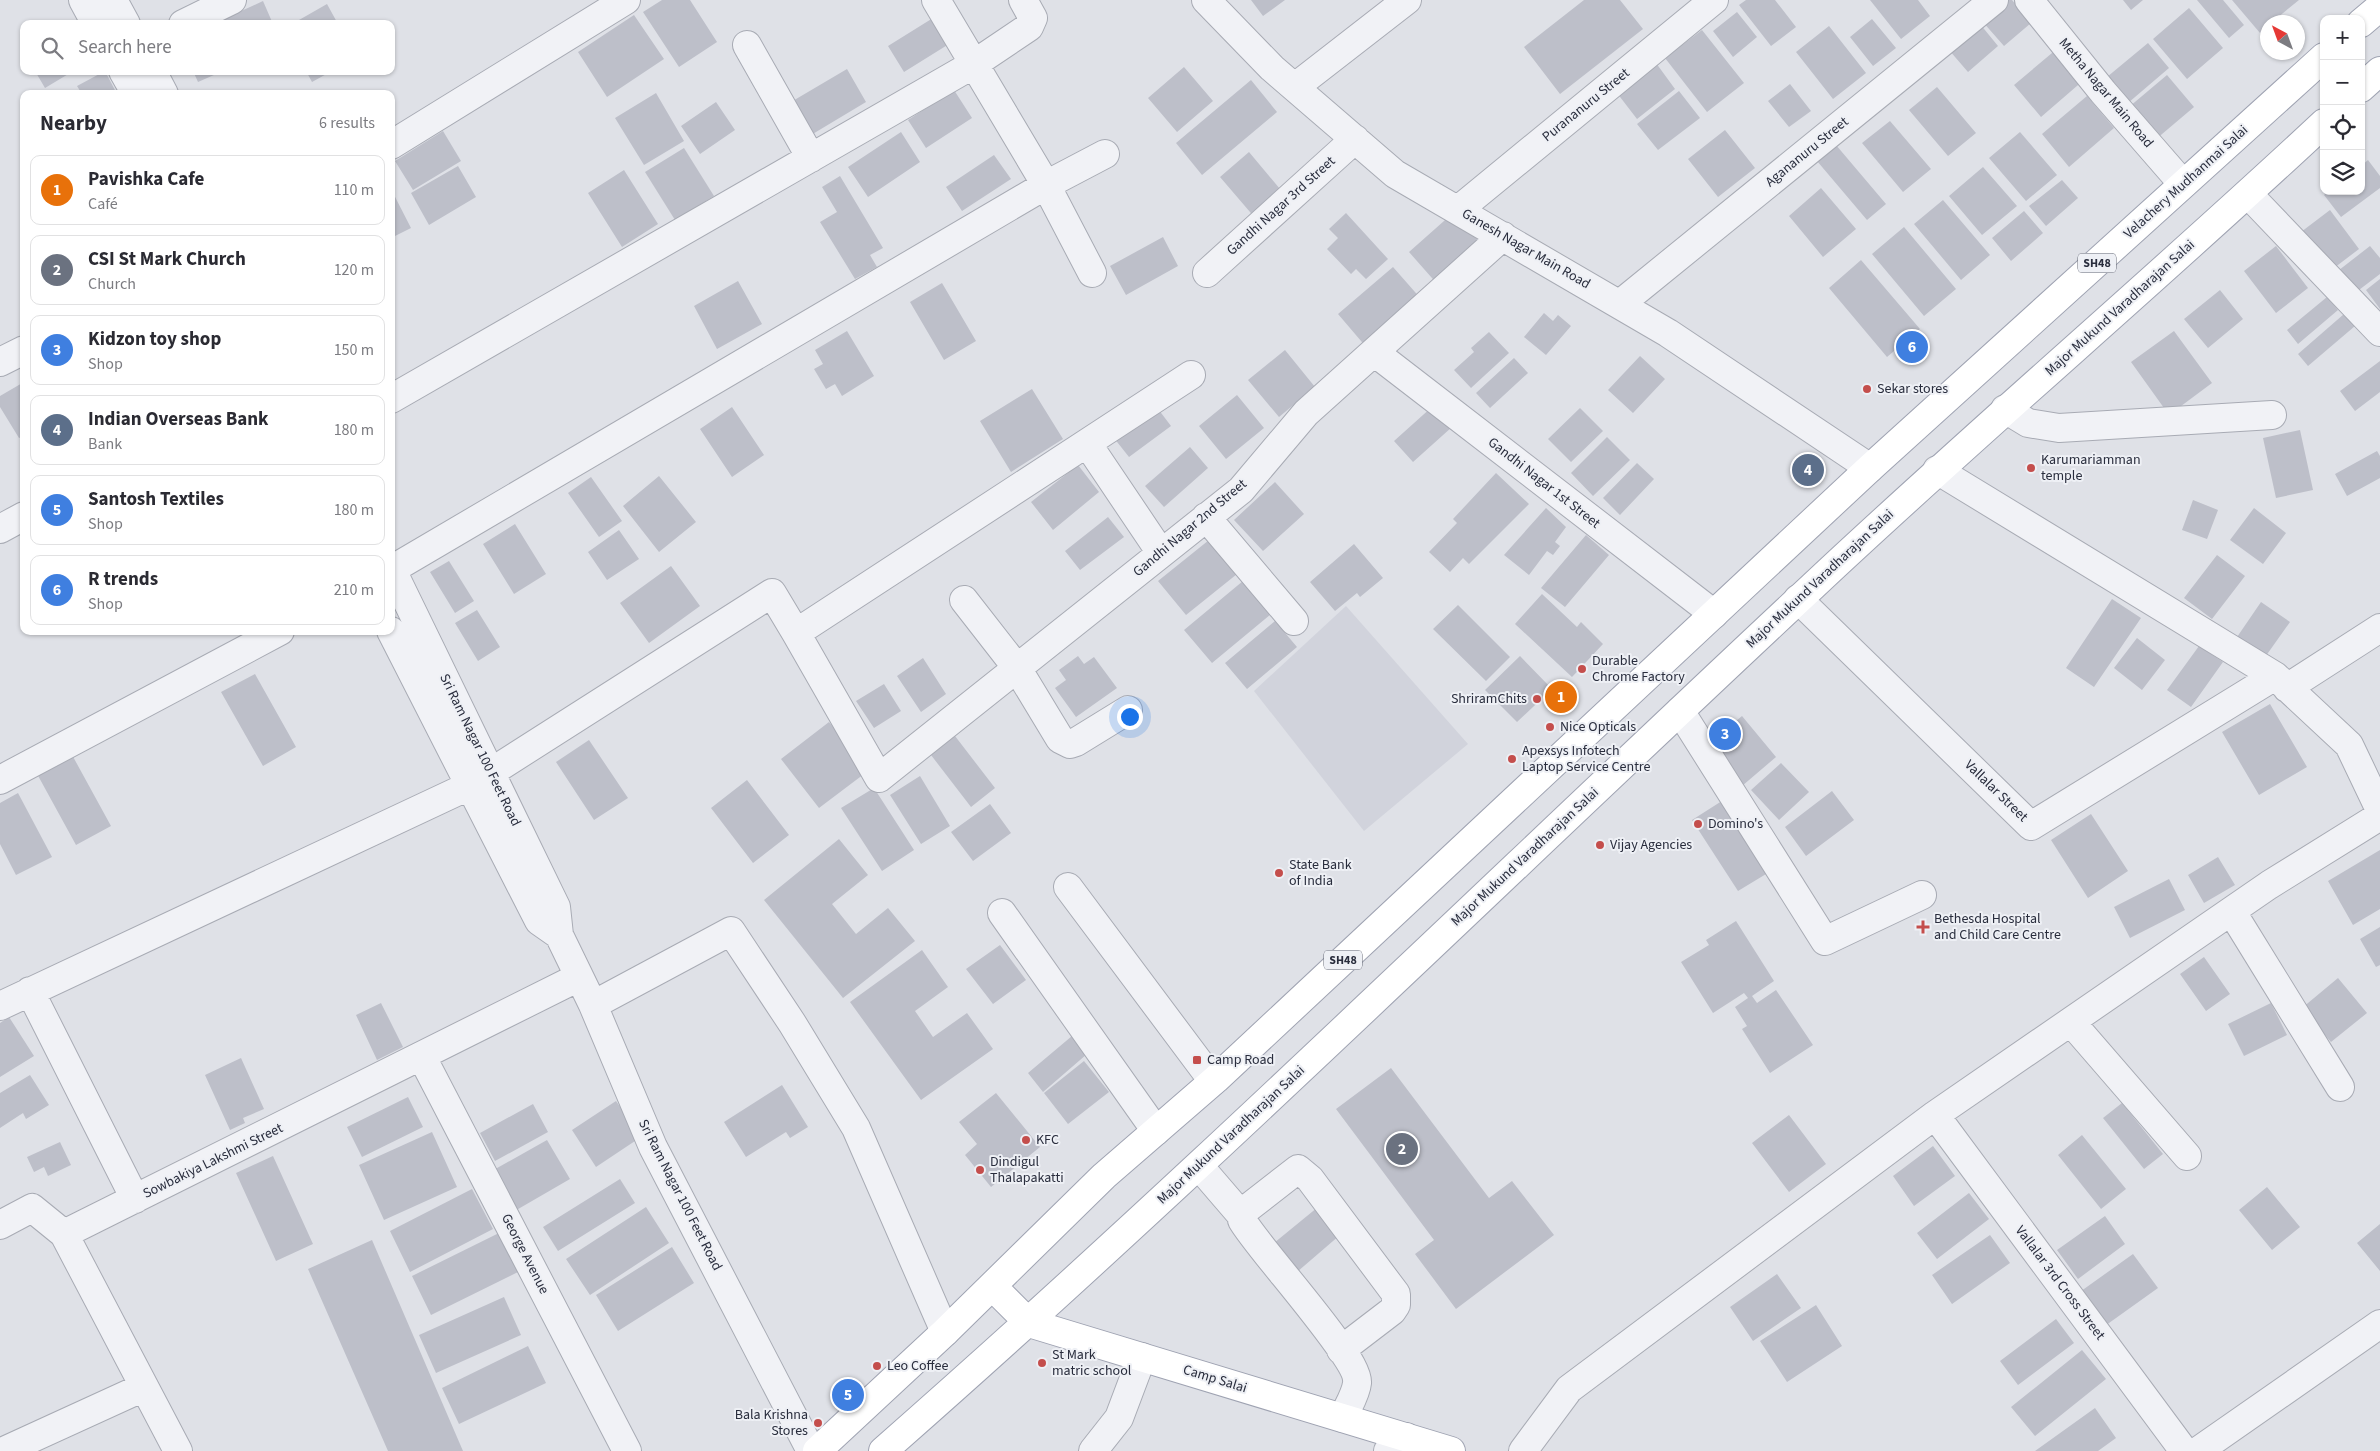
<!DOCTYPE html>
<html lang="en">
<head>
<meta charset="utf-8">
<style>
  body { margin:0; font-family:"Source Sans 3",sans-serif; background:#f2f2f3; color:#2b2b33 }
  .controls { position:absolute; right:15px; top:15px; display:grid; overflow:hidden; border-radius:10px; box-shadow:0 1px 4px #0004 }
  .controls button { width:45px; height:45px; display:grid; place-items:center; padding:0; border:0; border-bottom:1px solid #e1e1e2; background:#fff; color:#2b2b33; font:25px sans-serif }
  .compass { position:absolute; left:2260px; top:15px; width:45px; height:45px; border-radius:50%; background:#fff; box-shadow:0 1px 4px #0004; rotate:319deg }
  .you { position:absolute; left:1129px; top:716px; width:18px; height:18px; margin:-12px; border:4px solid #fff; border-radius:50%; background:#1a73e8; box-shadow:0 0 0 8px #1a73e833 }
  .badge { display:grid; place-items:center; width:32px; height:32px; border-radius:50%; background:#0f766e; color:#fff; font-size:16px; font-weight:700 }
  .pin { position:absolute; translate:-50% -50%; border:2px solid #fff; box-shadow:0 1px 5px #0006 }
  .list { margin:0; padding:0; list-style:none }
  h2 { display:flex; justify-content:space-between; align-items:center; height:65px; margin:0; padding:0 20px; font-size:21px }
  h2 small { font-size:16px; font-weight:400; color:#7c7c81 }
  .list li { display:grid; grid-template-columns:32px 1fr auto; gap:15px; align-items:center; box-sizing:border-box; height:70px; margin:0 10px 10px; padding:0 10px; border:1px solid #e1e1e2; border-radius:10px }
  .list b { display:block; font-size:19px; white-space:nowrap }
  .list p { margin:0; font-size:16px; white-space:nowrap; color:#7c7c81 }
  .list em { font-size:16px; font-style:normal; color:#7c7c81 }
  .icon { flex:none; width:28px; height:28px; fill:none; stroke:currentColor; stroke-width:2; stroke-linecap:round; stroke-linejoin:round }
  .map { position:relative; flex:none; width:2380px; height:1451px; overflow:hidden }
  .search { position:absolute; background:#fff; box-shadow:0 1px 4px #0004; left:20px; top:20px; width:375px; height:55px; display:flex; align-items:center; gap:12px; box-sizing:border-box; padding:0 18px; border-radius:10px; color:#7c7c81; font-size:19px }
  .panel { position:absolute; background:#fff; box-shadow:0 1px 4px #0004; left:20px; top:90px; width:375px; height:545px; border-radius:10px }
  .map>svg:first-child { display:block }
  .built { fill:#d1d3dc }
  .building { fill:#bdbfc9 }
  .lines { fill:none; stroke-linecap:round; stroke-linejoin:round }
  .minor-casing { stroke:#a8abb4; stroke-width:30 }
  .major-casing { stroke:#9fa3b2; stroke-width:30 }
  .minor { stroke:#f1f2f6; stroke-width:28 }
  .major { stroke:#fff; stroke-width:28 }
  .poi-dot { fill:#c44e4c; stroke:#eef0f5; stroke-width:2 }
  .labels { text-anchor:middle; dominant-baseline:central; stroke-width:4; stroke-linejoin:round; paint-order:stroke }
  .shield { fill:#eef0f5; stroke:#646874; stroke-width:1 }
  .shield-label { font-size:12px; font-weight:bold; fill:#292d3d }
  .street-label { font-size:14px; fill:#292d3d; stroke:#eef0f5 }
  .poi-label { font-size:14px; fill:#292d3d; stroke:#eef0f5; text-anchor:start }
</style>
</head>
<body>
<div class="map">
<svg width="2380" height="1451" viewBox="0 0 2380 1451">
  <rect width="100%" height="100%" fill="#dfe1e7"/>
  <path class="built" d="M1346,606l122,138 -104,87 -110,-140z"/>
  <path class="building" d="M662,0h28l27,42 -38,25 -36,-55z
    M1251,0h34l-22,16z
    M1584,0h36l23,29 -83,65 -36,-47z
    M1746,0h29l21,27 -25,19 -32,-41z
    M1870,0h48l12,16 -29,23z
    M2007,0h5l19,23 -27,23 -22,-25z
    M2123,0h20l-12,10z
    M2197,0h26l21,25 -15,13z
    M2232,0h67l-27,22h-4v5l-8,6z
    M263,1l10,23h-60z
    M327,4l11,20h-46z
    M2189,8l34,40 -36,31 -34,-40z
    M1737,12l20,25 -24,20 -20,-26z
    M634,15l30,44 -57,38 -29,-45z
    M933,18l16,26 -45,28 -16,-26z
    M1872,19l24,29 -23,18 -23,-29z
    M1980,24l18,22 -30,26 -19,-22z
    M1829,26l37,47 -33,26 -37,-47z
    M1702,30l42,53 -37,29 -42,-54z
    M2148,43l21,25 -41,35 -21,-26z
    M2058,48l27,31 -44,38 -27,-32z
    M1656,63l19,26 -38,30 -20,-26z
    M1184,67l29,34 -36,31 -29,-34z
    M847,69l19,33 -55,33 -20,-33z
    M35,71h34l1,2 -25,15z
    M105,71l12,23h-35l-5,-8z
    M193,71h30l-25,11z
    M306,71h26l-20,11z
    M2167,75l27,32 -39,33 -26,-33z
    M1251,80l26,32 -75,63 -26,-32z
    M1790,84l21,27 -22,16 -21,-26z
    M1937,87l39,46 -28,23 -39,-46z
    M954,90l18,28 -46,30 -18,-28z
    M1679,91l21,27 -42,32 -21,-26z
    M656,93l28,48 -40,24 -29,-47z
    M2087,96l27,32 -45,39 -27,-33z
    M716,102l19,28 -35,24 -19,-28z
    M1890,121l41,48 -28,23 -41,-49z
    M1725,130l30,38 -37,29 -30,-38z
    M443,131l18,30 -48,29 -18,-29z
    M901,132l19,30 -52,35 -20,-30z
    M2020,132l37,43 -31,26 -37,-43z
    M1836,145l50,59 -19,16 -50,-59z
    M684,148l30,48 -39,24 -30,-48z
    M1249,152l36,43 -29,24 -36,-42z
    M994,155l17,24 -49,32 -16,-24z
    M2368,160l12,16v12l-39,29 -17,-22 4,-4h33v-25z
    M458,166l18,31 -47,28 -18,-32z
    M1983,167l34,39 -35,29 -33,-39z
    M624,170l34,54 -36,23 -34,-54z
    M840,176l43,72 -13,7 7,12 -22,12 -35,-57 17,-10 -15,-25z
    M2062,180l16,18 -32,28 -17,-20z
    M1821,188l35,41 -33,28 -34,-41z
    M391,189l20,39 -20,10z
    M1943,200l47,55 -29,25 -47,-56z
    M2330,210l29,39 -29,22 -29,-39z
    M2024,211l19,22 -32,28 -19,-23z
    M1346,213l42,46 -22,20 -10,-10 -5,5 -24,-25 11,-11 -9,-9z
    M1453,213l31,34 -45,39 -30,-34z
    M1904,227l52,62 -32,27 -52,-62z
    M1163,237l15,29 -52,29 -16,-29z
    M2276,246l32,42 -32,25 -32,-42z
    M2370,246l10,12v16l-29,22 -17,-22z
    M1861,260l59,69 -33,28 -58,-69z
    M1393,267l29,33 -55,48 -29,-34z
    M2380,279v30l-14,-19z
    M738,281l24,43 -45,25 -23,-43z
    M942,283l34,58 -32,19 -34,-58z
    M2220,290l23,29 -35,29 -24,-29z
    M2327,297l11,13 -40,34 -11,-14z
    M1544,313l9,8 5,-6 13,11 -25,29 -22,-18z
    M2344,314l11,12 -47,40 -10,-12z
    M847,331l27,45 -32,20 -7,-12 -9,5 -12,-20 9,-5 -8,-14z
    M2174,331l38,52 -43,32 -38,-53z
    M1489,332l20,21 -38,35 -17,-18 20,-18 -3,-4z
    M1285,350l30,37 -36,30 -31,-37z
    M1640,356l25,23 -32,34 -25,-23z
    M1514,358l14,15 -38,35 -14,-15z
    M2380,361v31l-25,19 -15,-20z
    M24,382v54l-5,2 -19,-31v-11z
    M1032,389l31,50 -52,33 -31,-51z
    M1237,395l27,33 -38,31 -27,-33z
    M1152,401l19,25 -42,31 -19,-24z
    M1433,406l19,21 -39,35 -19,-21z
    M732,407l32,48 -32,22 -32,-48z
    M1580,408l23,23 -32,31 -23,-23z
    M2300,430l13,60 -37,8 -13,-60z
    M1607,437l23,23 -37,36 -22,-23z
    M1190,447l18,21 -44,39 -19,-21z
    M2377,451l3,5v22l-33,18 -12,-22z
    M1637,463l17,16 -34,36 -17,-17z
    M1078,465l21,27 -46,38 -22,-28z
    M1496,473l33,31 -60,60 -6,-6 -13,14 -21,-20 28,-29 -4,-4z
    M659,476l37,46 -37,30 -36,-46z
    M591,477l31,44 -23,16 -31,-44z
    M1275,482l29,32 -41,37 -29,-31z
    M2193,500l25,10 -11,29 -25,-9z
    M1546,508l20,19 -11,15 5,4 -7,9 -6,-4 -18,24 -25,-20z
    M2254,508l32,25 -23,31 -33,-24z
    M1108,517l16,20 -44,33 -15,-19z
    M515,524l31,50 -32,20 -31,-50z
    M619,530l20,29 -32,21 -19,-28z
    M1586,535l23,20 -44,52 -24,-19z
    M1214,536l28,34 -56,45 -28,-34z
    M1354,544l29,34 -23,19 -3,-4 -22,18 -25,-29z
    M2217,555l28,21 -33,43 -28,-21z
    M449,561l25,40 -19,12 -25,-41z
    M671,566l29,40 -51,37 -29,-40z
    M1249,576l28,33 -65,54 -28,-33z
    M1542,594l35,33 4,-5 22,22 -31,33 -57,-53z
    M2112,599l29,19 -47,69 -28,-19z
    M2261,602l29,20 -27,38 -28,-20z
    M1458,605l52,52 -24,24 -53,-52z
    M477,610l23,37 -22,14 -23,-38z
    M1275,621l22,26 -50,42 -22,-26z
    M2137,638l28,22 -23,30 -28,-22z
    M2199,646l24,16 -32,45 -24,-17z
    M1078,656l6,8 10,-7 23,31 -41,29 -21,-29 11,-8 -7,-10z
    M1520,656l32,33 -35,33 -32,-32z
    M923,658l23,36 -25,18 -24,-36z
    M255,674l41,73 -33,19 -42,-74z
    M884,684l17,27 -27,17 -18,-27z
    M2270,704l37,63 -48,28 -37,-63z
    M1742,716l34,41 -34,29 -35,-41z
    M829,722l39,49 -49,37 -38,-49z
    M955,736l40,52 -24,19 -40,-52z
    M589,740l39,58 -34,22 -38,-58z
    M71,753l40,73 -35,19 -40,-73z
    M1781,763l28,29 -30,28 -28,-30z
    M920,776l30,50 -29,18 -31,-49z
    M747,780l42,55 -36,28 -42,-55z
    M874,788l40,62 -32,21 -41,-63z
    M1832,791l22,29 -48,36 -21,-29z
    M18,793l34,64 -36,18 -16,-31v-41z
    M1725,799l46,72 -33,20 -46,-71z
    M990,804l21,29 -38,28 -22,-29z
    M2091,814l37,57 -40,27 -37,-58z
    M839,839l29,36 -36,29 24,30 32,-26 27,33 -72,57 -79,-98z
    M2380,850v59l-27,16 -25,-44z
    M2218,857l17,28 -31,18 -16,-28z
    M2169,879l16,31 -55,28 -16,-31z
    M1736,921l38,60 -22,15 5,7 19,-13 37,55 -43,28 -28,-44 5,-3 -12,-19 13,-9 -4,-5 -31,20 -32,-51 28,-17 -3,-5z
    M2380,927v38l-4,2 -16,-28z
    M1000,945l26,35 -33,24 -27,-35z
    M922,950l26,37 -33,24 18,26 34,-24 26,36 -72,51 -71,-98z
    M2204,957l26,37 -24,17 -26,-37z
    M2338,978l29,35 -36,29 -29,-34z
    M381,1003l22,44 -26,13 -21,-45z
    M2271,1003l16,32 -43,21 -16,-32z
    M9,1017l25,39 -34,21v-54z
    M1072,1036l15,18 -44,38 -15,-19z
    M241,1058l23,51 -21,9 2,5 -15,7 -25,-55z
    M1084,1061l25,31 -41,32 -24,-31z
    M1391,1068l98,130 23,-17 42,54 -98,74 -41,-55 19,-14 -98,-131z
    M30,1075l19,30 -23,14 -3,-6 -23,15v-35z
    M782,1085l26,42 -18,11 -4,-6 -40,25 -22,-35z
    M996,1093l44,54 -49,40 -26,-32 12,-11 -18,-22z
    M408,1097l15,30 -61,30 -15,-30z
    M616,1101l25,36 -45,30 -24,-37z
    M2122,1103l41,51 -19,15 -41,-51z
    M533,1104l15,28 -53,29 -15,-28z
    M1789,1115l37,49 -37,28 -37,-49z
    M432,1132l25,55 -73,33 -25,-55z
    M2082,1135l44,54 -25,20 -43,-54z
    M547,1140l23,39 -57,33 -23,-40z
    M60,1142l11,23 -23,11 -4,-9 -10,5 -7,-15z
    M1933,1146l22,30 -41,30 -21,-30z
    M273,1156l40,88 -37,17 -40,-88z
    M620,1179l15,24 -77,48 -15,-24z
    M2267,1187l33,40 -28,23 -33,-40z
    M472,1189l21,40 -83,43 -20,-41z
    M1969,1193l20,26 -52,40 -20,-26z
    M646,1207l23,36 -79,52 -24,-36z
    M1318,1207l22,28 -43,37 -23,-29z
    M2105,1216l20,28 -47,35 -21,-29z
    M2380,1224v47l-23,-28z
    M499,1233l19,39 -87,43 -19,-39z
    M1990,1235l20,28 -58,41 -20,-29z
    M372,1240l91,211h-75l-80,-182z
    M672,1247l22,36 -76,48 -22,-36z
    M2133,1254l25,34 -56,40 -25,-34z
    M1777,1274l24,34 -48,33 -23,-34z
    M504,1297l17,38 -85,38 -17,-38z
    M1816,1305l26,41 -55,36 -27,-41z
    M2056,1319l18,24 -56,42 -18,-24z
    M528,1346l18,37 -87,41 -17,-36z
    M2082,1350l24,29 -71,57 -24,-29z
    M2095,1408l21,30 -18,13h-63z"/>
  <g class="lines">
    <defs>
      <path id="minor" d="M83,0l13,24
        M113,0l13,24
        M936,0l38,64 55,-37 4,-9 -10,-18
        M1206,0l66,68 123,106 273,159 202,135
        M2029,0l74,92 80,92
        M183,24l49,-24
        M747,45l64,113
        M123,71l13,23
        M152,71l12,23
        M1295,87l112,-87
        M391,145l235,-145
        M2248,194l132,138
        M1458,210l256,-210
        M1207,273l148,-134
        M1620,304l374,-304
        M1374,352l340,262
        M0,362l24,-12
        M391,399l583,-335 72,121 46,88
        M2005,409l23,14 31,5 213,-13
        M1087,443l104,-68
        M1937,470l338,206 74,69 31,65
        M1206,517l88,104
        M0,529l24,-13
        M391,568l165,339 3,28 34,70 60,142 158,304
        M391,570l655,-385 59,-31
        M1798,599l233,227 244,-150
        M964,600l53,68 43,71 10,5 6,-2 52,-32
        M391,631l148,290 20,14
        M796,633l83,145 362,-288 65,-77 197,-177
        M2287,688l93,-60
        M1680,711l145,230 97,-46
        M0,780l280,-149
        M1068,887l145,194
        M2232,912l108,175
        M1002,913l154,218
        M30,991l105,208
        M593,1005l138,-74 61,92 64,105 89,204
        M0,1006l471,-221 301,-192 24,40 291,-190 74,110
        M2071,1022l116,134
        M422,1057l205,394
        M1935,1115l249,336
        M1199,1166l43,50
        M0,1225l32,-17 32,26
        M1341,1350l51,-39 4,-6v-11l-86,-115 -12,-10 -54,42 -2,9c17,30 118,138 115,163 -1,11 -10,25 -14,35
        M4,1451l140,-64
        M178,1451l-114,-217 515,-257
        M1093,1451l26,-33 23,-61
        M1388,1451l18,-14
        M1523,1451l46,-62 366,-274 334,-230 111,-69
        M2198,1451l182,-127"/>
      <path id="major" d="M2361,23l19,-16
        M2361,88l19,-17
        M992,1286l37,37 422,128
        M817,1451l128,-119 159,-156 112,-97 654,-611 454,-411
        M883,1451c318,-279 620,-576 930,-865 167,-157 343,-306 511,-463"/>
    </defs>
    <use href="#minor" class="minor-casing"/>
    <use href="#major" class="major-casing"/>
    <use href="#minor" class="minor"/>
    <use href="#major" class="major"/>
  </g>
  <g class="poi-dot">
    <circle cx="1867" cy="389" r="5"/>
    <circle cx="2031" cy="468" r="5"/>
    <circle cx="1582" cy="669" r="5"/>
    <circle cx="1537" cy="699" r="5"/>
    <circle cx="1550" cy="727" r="5"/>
    <circle cx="1512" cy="759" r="5"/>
    <circle cx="1698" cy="824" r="5"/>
    <circle cx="1600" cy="845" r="5"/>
    <circle cx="1279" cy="873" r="5"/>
    <path d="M1920.5 919.5h5v5h5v5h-5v5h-5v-5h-5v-5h5z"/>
    <rect x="1192" y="1055" width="10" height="10" rx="2.5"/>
    <circle cx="1026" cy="1140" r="5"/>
    <circle cx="980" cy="1170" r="5"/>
    <circle cx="1042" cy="1363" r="5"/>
    <circle cx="877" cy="1366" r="5"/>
    <circle cx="818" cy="1423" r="5"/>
  </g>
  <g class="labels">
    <g class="shield">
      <rect x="2078" y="253.5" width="38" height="19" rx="4"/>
      <rect x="1324" y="950.5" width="38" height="19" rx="4"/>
    </g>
    <g class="shield-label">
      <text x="2097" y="263">SH48</text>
      <text x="1343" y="960">SH48</text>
    </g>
    <g class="street-label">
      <text transform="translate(2106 93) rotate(50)">Metha Nagar Main Road</text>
      <text transform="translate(1586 105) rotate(-39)">Purananuru Street</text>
      <text transform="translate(1807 152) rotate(-39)">Agananuru Street</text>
      <text transform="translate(2186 182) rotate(-42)">Velachery Mudhanmai Salai</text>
      <text transform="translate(1281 206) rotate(-42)">Gandhi Nagar 3rd Street</text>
      <text transform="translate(1526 249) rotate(30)">Ganesh Nagar Main Road</text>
      <text transform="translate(2120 308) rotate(-42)">Major Mukund Varadharajan Salai</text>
      <text transform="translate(1544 483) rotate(38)">Gandhi Nagar 1st Street</text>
      <text transform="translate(1190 528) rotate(-40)">Gandhi Nagar 2nd Street</text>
      <text transform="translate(1820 579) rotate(-43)">Major Mukund Varadharajan Salai</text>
      <text transform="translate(480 750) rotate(64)">Sri Ram Nagar 100 Feet Road</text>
      <text transform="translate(1996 791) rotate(44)">Vallalar Street</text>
      <text transform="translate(1525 857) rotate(-43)">Major Mukund Varadharajan Salai</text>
      <text transform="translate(1231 1135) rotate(-43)">Major Mukund Varadharajan Salai</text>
      <text transform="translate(213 1161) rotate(-26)">Sowbakiya Lakshmi Street</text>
      <text transform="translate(680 1195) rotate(63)">Sri Ram Nagar 100 Feet Road</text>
      <text transform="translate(525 1254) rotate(63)">George Avenue</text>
      <text transform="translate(2060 1283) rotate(53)">Vallalar 3rd Cross Street</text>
      <text transform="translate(1215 1379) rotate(17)">Camp Salai</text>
    </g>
    <g class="poi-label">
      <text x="1877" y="389">Sekar stores</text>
      <text x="2041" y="460">Karumariamman<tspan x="2041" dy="16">temple</tspan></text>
      <text x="1592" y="661">Durable<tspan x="1592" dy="16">Chrome Factory</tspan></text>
      <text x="1527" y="699" text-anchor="end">ShriramChits</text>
      <text x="1560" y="727">Nice Opticals</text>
      <text x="1522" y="751">Apexsys Infotech<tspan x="1522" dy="16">Laptop Service Centre</tspan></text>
      <text x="1708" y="824">Domino's</text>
      <text x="1610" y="845">Vijay Agencies</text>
      <text x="1289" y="865">State Bank<tspan x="1289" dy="16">of India</tspan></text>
      <text x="1934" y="919">Bethesda Hospital<tspan x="1934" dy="16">and Child Care Centre</tspan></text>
      <text x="1207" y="1060">Camp Road</text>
      <text x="1036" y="1140">KFC</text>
      <text x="990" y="1162">Dindigul<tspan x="990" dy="16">Thalapakatti</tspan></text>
      <text x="1052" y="1355">St Mark<tspan x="1052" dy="16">matric school</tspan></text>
      <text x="887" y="1366">Leo Coffee</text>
      <text x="808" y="1415" text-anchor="end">Bala Krishna<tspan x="808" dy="16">Stores</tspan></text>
    </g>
  </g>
</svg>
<div class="controls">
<button>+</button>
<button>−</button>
<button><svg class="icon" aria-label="locate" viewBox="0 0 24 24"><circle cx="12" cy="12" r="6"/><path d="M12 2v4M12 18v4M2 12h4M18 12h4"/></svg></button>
<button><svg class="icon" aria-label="layers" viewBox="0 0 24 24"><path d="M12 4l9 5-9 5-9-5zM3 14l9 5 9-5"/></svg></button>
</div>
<svg class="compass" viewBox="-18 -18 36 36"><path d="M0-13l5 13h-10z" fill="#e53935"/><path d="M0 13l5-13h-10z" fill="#7c7c81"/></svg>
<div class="you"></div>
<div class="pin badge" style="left:1561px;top:697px;background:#e8710a">1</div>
<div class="pin badge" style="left:1402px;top:1149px;background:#6b7280">2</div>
<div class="pin badge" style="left:1725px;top:734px;background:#3f7fe0">3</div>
<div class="pin badge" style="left:1808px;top:470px;background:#5c6f8a">4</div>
<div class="pin badge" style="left:848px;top:1395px;background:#3f7fe0">5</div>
<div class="pin badge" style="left:1912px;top:347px;background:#3f7fe0">6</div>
<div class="search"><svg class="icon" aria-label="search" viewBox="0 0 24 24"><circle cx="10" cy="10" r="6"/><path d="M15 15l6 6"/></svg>Search here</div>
<section class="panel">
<h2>Nearby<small>6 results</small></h2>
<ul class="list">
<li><span class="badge" style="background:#e8710a">1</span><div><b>Pavishka Cafe</b><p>Café</p></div><em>110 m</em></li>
<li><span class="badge" style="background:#6b7280">2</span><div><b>CSI St Mark Church</b><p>Church</p></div><em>120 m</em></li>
<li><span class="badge" style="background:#3f7fe0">3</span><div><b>Kidzon toy shop</b><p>Shop</p></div><em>150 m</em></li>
<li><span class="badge" style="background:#5c6f8a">4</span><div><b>Indian Overseas Bank</b><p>Bank</p></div><em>180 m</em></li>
<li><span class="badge" style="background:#3f7fe0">5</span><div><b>Santosh Textiles</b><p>Shop</p></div><em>180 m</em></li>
<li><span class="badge" style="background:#3f7fe0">6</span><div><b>R trends</b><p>Shop</p></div><em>210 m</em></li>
</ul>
</section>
</div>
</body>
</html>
